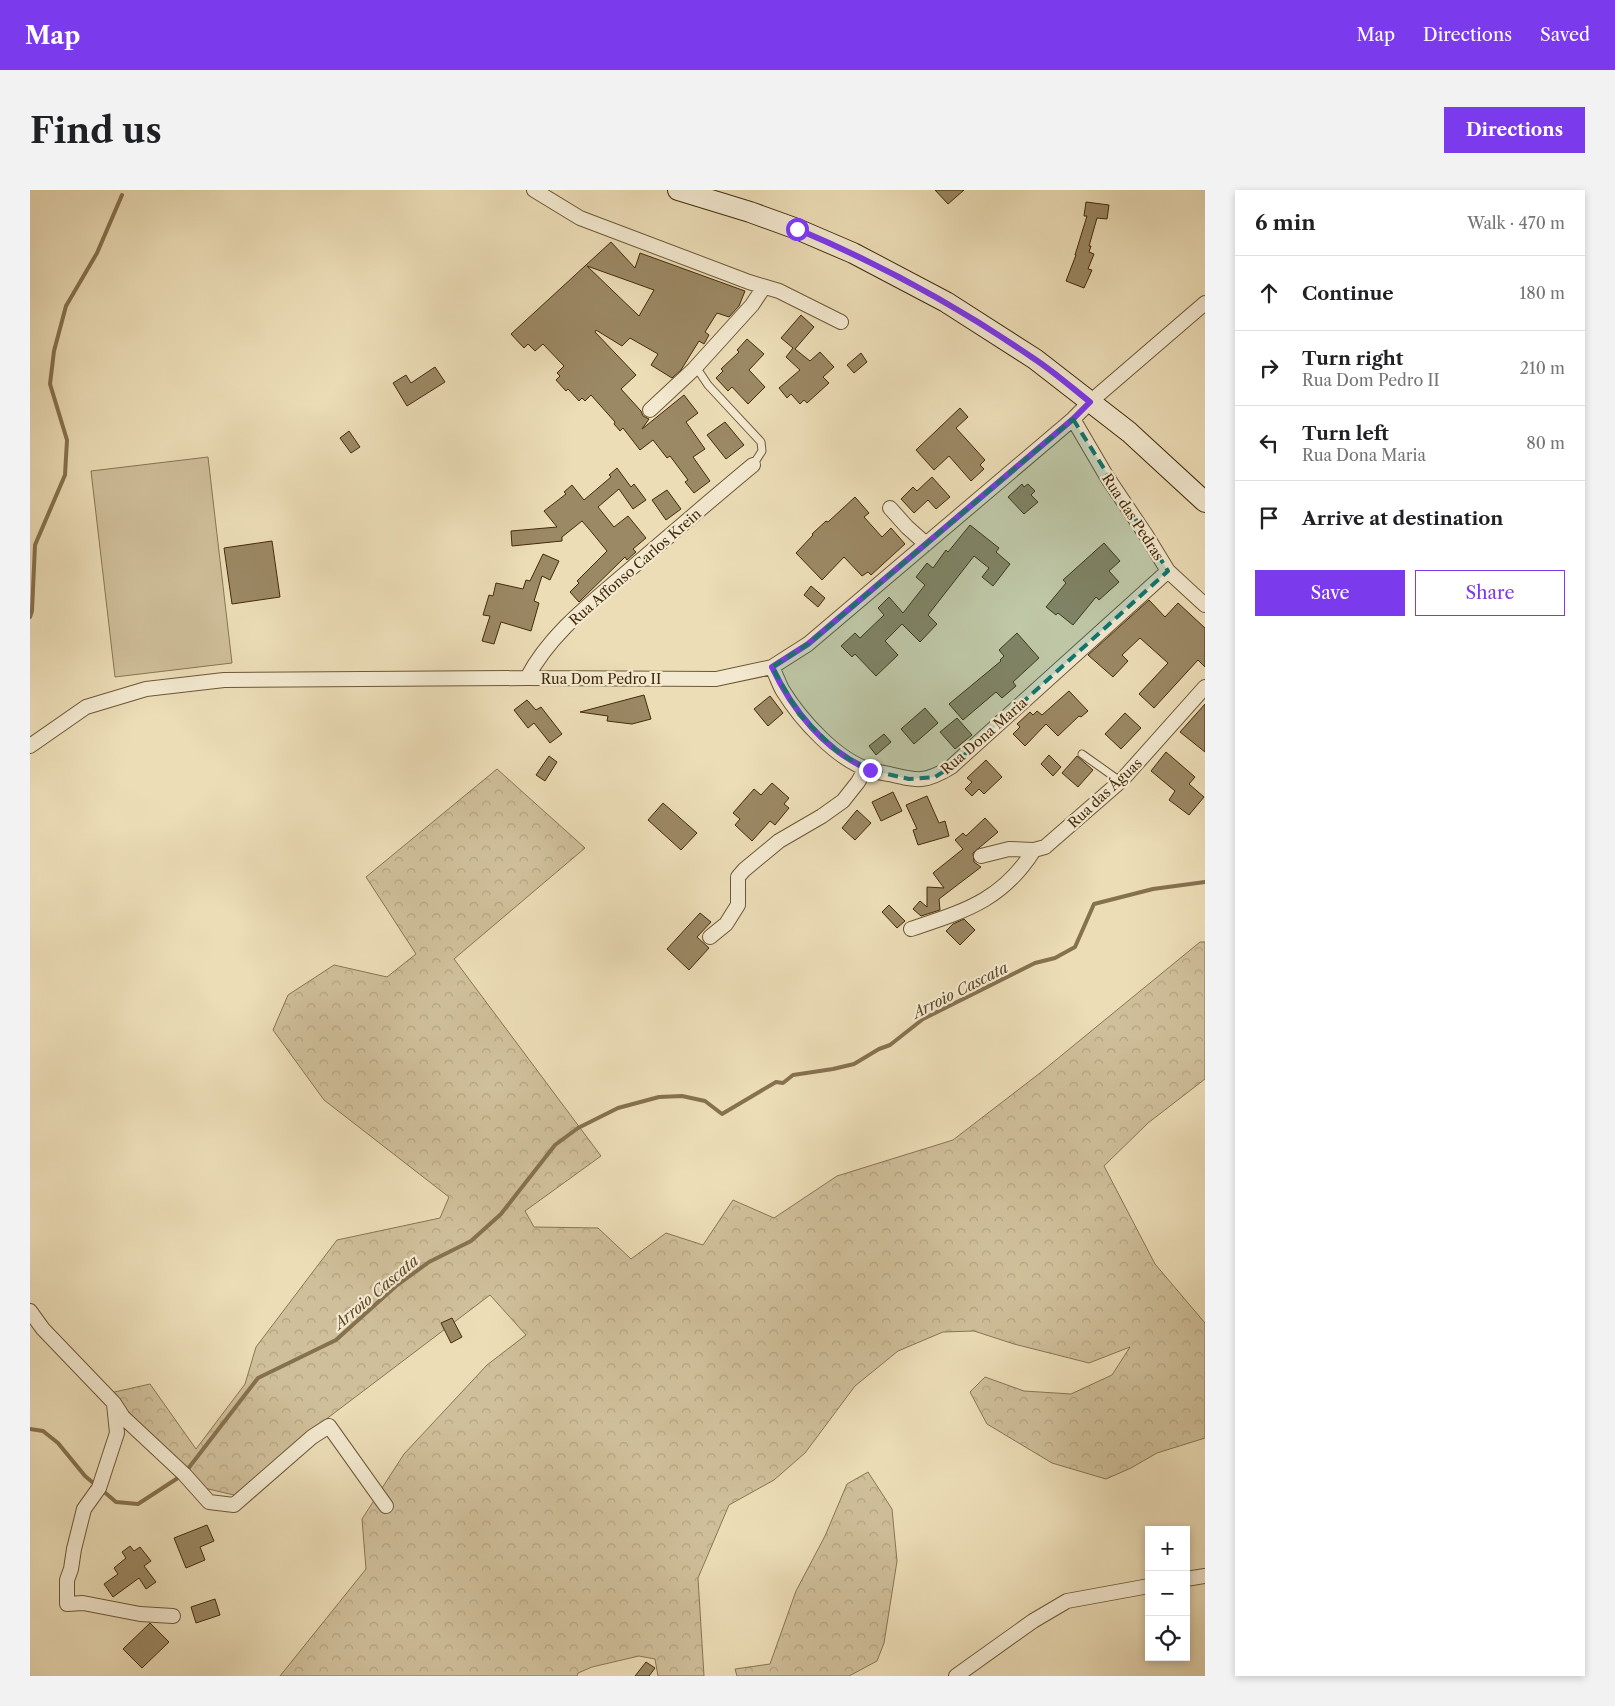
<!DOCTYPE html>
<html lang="en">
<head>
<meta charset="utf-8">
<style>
  body { margin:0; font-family:"Libre Caslon Text",serif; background:#f2f2f2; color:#202124 }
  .controls { position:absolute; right:15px; bottom:15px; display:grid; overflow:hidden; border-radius:0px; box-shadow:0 2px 8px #0003 }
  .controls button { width:45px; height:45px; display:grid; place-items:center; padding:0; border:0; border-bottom:1px solid #e0e0e0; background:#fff; color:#202124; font:25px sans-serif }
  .stop { position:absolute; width:15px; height:15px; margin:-11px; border:4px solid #7c3aed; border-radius:50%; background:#fff }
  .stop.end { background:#7c3aed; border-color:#fff; box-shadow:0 1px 5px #0008 }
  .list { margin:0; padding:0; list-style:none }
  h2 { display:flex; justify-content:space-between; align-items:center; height:65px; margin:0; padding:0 20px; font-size:21px }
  h2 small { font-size:16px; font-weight:400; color:#757577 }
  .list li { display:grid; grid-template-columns:32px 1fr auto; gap:15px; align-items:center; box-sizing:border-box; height:75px; padding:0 20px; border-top:1px solid #e0e0e0 }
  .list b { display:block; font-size:19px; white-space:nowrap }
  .list p { margin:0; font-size:16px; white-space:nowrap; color:#757577 }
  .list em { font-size:16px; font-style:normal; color:#757577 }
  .actions { display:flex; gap:10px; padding:15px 20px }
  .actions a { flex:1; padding:11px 0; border:1px solid #7c3aed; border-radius:0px; text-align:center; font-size:18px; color:#7c3aed }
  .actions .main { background:#7c3aed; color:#fff }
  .icon { flex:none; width:28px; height:28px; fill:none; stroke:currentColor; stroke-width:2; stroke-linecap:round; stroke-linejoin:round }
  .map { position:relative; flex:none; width:1175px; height:1486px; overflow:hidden; border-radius:0px }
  header { display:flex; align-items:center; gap:30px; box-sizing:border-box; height:70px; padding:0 25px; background:#7c3aed; color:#fff }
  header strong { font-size:24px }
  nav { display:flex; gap:28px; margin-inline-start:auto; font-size:18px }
  .intro { display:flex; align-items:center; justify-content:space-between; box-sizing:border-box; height:120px; padding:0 30px }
  h1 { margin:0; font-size:35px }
  .button { padding:12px 22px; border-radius:0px; background:#7c3aed; color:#fff; font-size:18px; font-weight:700 }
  main { display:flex; gap:30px; padding:0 30px }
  aside { flex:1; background:#fff; border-radius:0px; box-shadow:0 2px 8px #0003 }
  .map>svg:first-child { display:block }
  .green { fill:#cfbf9a; stroke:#897552 }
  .forest { fill:url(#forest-crowns); stroke:#897552 }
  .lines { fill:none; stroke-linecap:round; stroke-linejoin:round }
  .stream { stroke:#86714e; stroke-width:4 }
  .building { fill:#9b8864; stroke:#432b0a; fill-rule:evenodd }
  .lane-casing { stroke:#6d5835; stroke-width:9 }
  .street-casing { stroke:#6d5835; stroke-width:16 }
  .secondary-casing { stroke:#432b0a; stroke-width:22 }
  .lane { stroke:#f3e9d0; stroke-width:7 }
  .street { stroke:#f3e9d0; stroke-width:14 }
  .secondary { stroke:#f3e9d0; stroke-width:20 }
  .route { stroke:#7c3aed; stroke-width:6 }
  .marked { fill:#0f766e; fill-opacity:0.2; stroke:#0f766e; stroke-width:4; stroke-dasharray:10 6; stroke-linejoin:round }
  .labels { text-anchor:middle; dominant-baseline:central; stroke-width:4.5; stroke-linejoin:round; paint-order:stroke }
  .street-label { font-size:14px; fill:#432b0a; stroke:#f3e9d0 }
  .water-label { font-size:15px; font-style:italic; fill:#5f4826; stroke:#f3e9d0 }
</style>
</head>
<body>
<header>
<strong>Map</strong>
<nav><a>Map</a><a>Directions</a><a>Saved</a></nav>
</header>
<div class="intro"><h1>Find us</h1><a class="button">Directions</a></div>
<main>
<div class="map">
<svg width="1175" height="1486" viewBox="0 0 1175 1486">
  <defs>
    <pattern id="forest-crowns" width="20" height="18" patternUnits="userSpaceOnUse" patternTransform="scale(1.25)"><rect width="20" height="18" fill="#cfbf9a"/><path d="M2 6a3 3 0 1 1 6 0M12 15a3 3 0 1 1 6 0" fill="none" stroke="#b3a483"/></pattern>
  </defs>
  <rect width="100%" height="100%" fill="#ecddb7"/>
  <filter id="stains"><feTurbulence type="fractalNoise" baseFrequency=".004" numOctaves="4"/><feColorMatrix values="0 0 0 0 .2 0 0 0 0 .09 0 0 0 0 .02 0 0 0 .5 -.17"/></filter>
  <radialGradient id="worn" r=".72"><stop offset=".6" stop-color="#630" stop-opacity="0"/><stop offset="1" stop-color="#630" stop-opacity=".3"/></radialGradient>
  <path class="green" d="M178,267l24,206 -117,14 -24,-206z"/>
  <path class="forest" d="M467,579l88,79 -131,111 147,197 -76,55 9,16 64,1 33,31 35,-26 37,12 30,-45 41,18 63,-42 116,-36 87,-67 160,-131h5v137l-57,44 -44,43 51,98 50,59v115l-48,15 -26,15 -25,11 -54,-16 -65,-39 -17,-32 15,-15 39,14 47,3 41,-19 18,-28 -41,16 -75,-19 -40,-13 -31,1 -45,19 -43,35 -50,67 -31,27 -45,25 -31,73 6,98h-46l-3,-17 -16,-3 -47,11 -14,6 -1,3h-297l86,-107 -4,-50 42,-65 83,-89 39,-30 -36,-40 -165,125 -91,75 -30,-7 -94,-95 40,-9 46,65 49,-65 11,-37 81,-107 103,-22 9,-21 -125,-97 -51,-70 15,-35 46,-30 53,12 29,-23 -50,-77z
    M838,1282l24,37 5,52 -13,82 -7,18 -28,15h-112l-2,-7 35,-5 26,-73 29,-55 22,-52z"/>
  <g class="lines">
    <path class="stream" d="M0,427l2,-6 3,-66 30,-70 2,-35 -17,-56 4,-33 12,-45 31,-53 25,-58
      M0,1239l13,2 15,12 27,33 12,10
      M72,1300l14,12 22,2 46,-30 74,-96 78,-38 60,-54 33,-24 42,-21 30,-27 54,-69 23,-17 40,-20 41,-11 23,-1 23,5 17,13 54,-32 7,1 10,-8 40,-6 21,-5 25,-15 11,-4 33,-26 112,-56 20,-5 20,-11 19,-43 59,-15 52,-7"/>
  </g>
  <path class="building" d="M905,0h29l-16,14z
    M1056,12l23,3 -2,14 -10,-1 -8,28h2l-2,6 5,2 -6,15 4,1 -8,18 -18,-7 10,-26h-1l12,-39h-3z
    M581,52l24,26 5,-15 105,38 -6,15 -10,11 -12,-4 -12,19 4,3 -5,9 -5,-3 -18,29 -9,8 -21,-13 7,-11 -28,-16 -8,8 -26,-16 -1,2 41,43 -15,14 20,22 2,5 6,3 -7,10 42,-34 14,18 -12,9 19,27 -12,8 17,24 -16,12 -9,-11 3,-2 -18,-24 -3,2 -14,-18 -13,10 -17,-22 -3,3 -6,-7 1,-2 -24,-27 -6,6 -3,-3 -3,3 -11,-12 -2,2 -10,-11 4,-4 -3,-3 7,-7 -21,-22 -8,7 -7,-7 -4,4 -13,-14zM557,76l67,24 -15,26z
    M771,125l13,12 -19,22 15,12 10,-9 14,15 -11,10 6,6 -22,20 -3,-3 -4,4 -9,-10 -4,4 -8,-10 21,-18 -14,-13 7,-9 -12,-10z
    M717,149l17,15 -15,16 16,17 -17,17 -16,-17 -4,4 -12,-13 7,-7 -2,-2 18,-17 -2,-2z
    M831,163l6,9 -13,11 -7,-8z
    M405,177l10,15 -38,24 -14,-23 13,-8 5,8z
    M930,218l8,9 -12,11 29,32 -5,5 4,4 -13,12 -22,-25 -15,14 -18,-20z
    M695,232l19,23 -18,14 -19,-24z
    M319,241l11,16 -9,6 -11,-15z
    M587,278l14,19 3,-3 12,16 -13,9 -14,-20 -21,18 16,20 14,-11 18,22 -13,11 3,3 -9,8 -2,-3 -46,45 -9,-10 9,-9 -2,-2 30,-30 -18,-22 -7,-8 -20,16v4l-50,5 -1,-15 46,-4 -13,-16 22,-17 -2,-2 8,-7 12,15 27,-23 -2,-2z
    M902,287l18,20 -14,12 -8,-9 -14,13 -13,-14 12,-12 4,4z
    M992,294l2,3 4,-3 7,7 -4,4 7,7 -14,12 -16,-17z
    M637,300l14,19 -15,11 -14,-20z
    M825,307l14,16 -5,4 18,20 9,-9 14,16 -34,31 -3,-3 -6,4 -18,-19 -22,23 -26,-27 17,-18 -1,-1 14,-13 2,1z
    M940,335l29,23 -3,4 14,12 -17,22 -11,-9 7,-9 -15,-12 -46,59 9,9 -17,18 -18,-18 -17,17 13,14 -22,21 -21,-22 -3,3 -11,-11 14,-13 5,5 24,-23 -6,-7 11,-11 14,16 22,-28 -9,-8 11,-14 6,5 13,-18 2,2z
    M242,351l8,56 -48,7 -8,-56z
    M1074,353l16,18 -11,10 10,11 -20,18 -3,-3 -23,28 -15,-12 -2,2 -10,-8 20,-24 -3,-3z
    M513,364l16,7 -9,19 -8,-4 -8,25 5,2 -8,28 -30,-9 -7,22 -12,-3 8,-25 -7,-1 6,-20 4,1 3,-13 27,6 3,-9 4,1z
    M781,396l14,12 -7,9 -14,-12z
    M1119,410l16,17 13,-14 27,25v39l-7,-7 -44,48 -15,-14 29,-31 -28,-25 -18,17 6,6 -15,16 -25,-22z
    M987,443l22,25 -26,24 3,4 -14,12 -6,-6 -33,28 -14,-16 52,-43 -1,-1 4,-4 -5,-6z
    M1039,501l19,20 -7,6 -2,-1 -21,20 -12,-12 -21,22 -12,-12 7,-7 -3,-3 13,-12 3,3 4,-4 5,4z
    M614,505l7,24 -19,5 -25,-3 1,-5 -28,-4z
    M740,506l13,17 -15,13 -14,-17z
    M497,510l9,10 5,-3 21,27 -12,9 -16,-20 -6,5 -14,-18z
    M1175,514v48l-25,-20z
    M895,518l13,15 -24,21 -13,-15z
    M1095,523l16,15 -20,21 -16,-15z
    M927,528l15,17 -17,14 -15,-17z
    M854,544l7,8 -15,13 -7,-9z
    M1136,562l29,25 -6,7 15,13 -15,18 -20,-15 6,-9 -24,-20z
    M1019,565l12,12 -8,9 -12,-12z
    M519,566l8,6 -12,19 -9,-6z
    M1047,566l16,14 -15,17 -16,-14z
    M956,570l16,17 -18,17 -5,-5 -7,7 -7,-7 7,-7 -5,-4z
    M742,593l17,15 -5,6 5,4 -14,17 -5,-4 -18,20 -17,-16 5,-6 -7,-6 21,-24 7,6z
    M863,602l9,19 -21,10 -9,-19z
    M897,606l12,27 6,-2 4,15 -31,9 -5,-15 4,-1 -11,-24z
    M633,613l34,30 -16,17 -33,-30z
    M827,620l14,13 -16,17 -13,-12z
    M955,628l13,14 -25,21 1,9 7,5 -42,32 1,11 -19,6 -8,-7 7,-8 7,6v-20l17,1 -11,-15 30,-24 -8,-9 8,-7 3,3z
    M859,715l16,16 -8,7 -15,-16z
    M670,723l11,9 -14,15 12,11 -20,22 -22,-21z
    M934,729l11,11 -15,15 -14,-14 7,-7z
    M422,1128l10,19 -11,6 -10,-20z
    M177,1335l7,16 -14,6 5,13 -19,8 -12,-30z
    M100,1356l4,5 6,-4 11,14 -7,5 12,16 -10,7 -7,-11 -26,19 -9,-13 14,-10 -4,-6 12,-10 -4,-6z
    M185,1409l5,16 -24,8 -5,-16z
    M120,1433l19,19 -27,26 -19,-19z
    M616,1472l9,6 -6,8h-14z"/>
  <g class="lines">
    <defs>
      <path id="lane" d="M664,179l6,4 8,12 53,57 1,9 -9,14
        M1052,564l38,27"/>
      <path id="street" d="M504,0l46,28 169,64 30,9 62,31
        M620,220l44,-41 58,-64 12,-18
        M1043,229l34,58 39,58 22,36 37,34
        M860,318l17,19 19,17
        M742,477c4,8 7,17 11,24 18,29 54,69 87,79 7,2 13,3 19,4 29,7 36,9 62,-7l217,-196
        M497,488c24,-46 68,-78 107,-112 40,-34 79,-68 119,-101
        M0,556l56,-39 60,-18 78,-9 303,-2 189,1 56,-12 36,-23 265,-225 17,-17 115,-99
        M951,666l28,-7 25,1 11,-3 77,-67 83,-93
        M881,739c53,-18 91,-28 123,-79
        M680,747l16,-13 12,-19v-28l6,-7 35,-29 43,-25 21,-15 15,-19 8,-14
        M0,1121l13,18 71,74 9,14 61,57 25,28 25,3 78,-68 17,-11 57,80
        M84,1214l3,29 -18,55 -15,21 -10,40 -3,20 -4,11v24l16,-1 57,11 33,2
        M1156,1389l19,-3
        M926,1486l77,-55 34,-20 82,-15"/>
      <path id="secondary" d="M648,0l72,22 47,17 56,24 93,49 89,57 94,73 76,70"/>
    </defs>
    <use href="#lane" class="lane-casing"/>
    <use href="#street" class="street-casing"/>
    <use href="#secondary" class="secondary-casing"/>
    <use href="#lane" class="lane"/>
    <use href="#street" class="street"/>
    <use href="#secondary" class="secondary"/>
  </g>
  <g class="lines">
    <path class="route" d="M767,39c83,35 162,78 236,129 20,13 38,29 57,44l-17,17 -265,225 -36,23c20,43 53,84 98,103"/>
  </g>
  <path class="marked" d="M1043,229l95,152 -217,196 -16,10 -26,2 -39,-9 -30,-16 -41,-40 -27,-47 36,-23z"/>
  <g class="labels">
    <g class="street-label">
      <text transform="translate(1103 327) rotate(57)">Rua das Pedras</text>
      <text transform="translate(605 377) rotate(-41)">Rua Affonso Carlos Krein</text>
      <text x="571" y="489">Rua Dom Pedro II</text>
      <text transform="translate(954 546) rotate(-41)">Rua Dona Maria</text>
      <text transform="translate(1075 603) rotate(-43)">Rua das Águas</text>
    </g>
    <g class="water-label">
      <text transform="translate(930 800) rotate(-27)">Arroio Cascata</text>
      <text transform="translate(346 1102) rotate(-40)">Arroio Cascata</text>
    </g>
  </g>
  <rect width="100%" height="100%" filter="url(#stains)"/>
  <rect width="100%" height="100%" fill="url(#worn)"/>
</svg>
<div class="controls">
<button>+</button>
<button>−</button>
<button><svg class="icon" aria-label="locate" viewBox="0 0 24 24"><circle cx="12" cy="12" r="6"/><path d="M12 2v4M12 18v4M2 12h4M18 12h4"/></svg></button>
</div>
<div class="stop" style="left:767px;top:39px"></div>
<div class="stop end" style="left:840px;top:580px"></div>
</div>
<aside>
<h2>6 min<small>Walk · 470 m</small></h2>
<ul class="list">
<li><svg class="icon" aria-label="ahead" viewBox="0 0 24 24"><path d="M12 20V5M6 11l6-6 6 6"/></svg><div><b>Continue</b></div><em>180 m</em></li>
<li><svg class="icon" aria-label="right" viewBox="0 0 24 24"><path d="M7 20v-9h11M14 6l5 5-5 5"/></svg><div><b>Turn right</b><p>Rua Dom Pedro II</p></div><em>210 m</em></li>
<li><svg class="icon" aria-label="left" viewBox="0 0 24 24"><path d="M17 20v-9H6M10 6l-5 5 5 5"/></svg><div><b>Turn left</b><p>Rua Dona Maria</p></div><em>80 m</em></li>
<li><svg class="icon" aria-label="arrive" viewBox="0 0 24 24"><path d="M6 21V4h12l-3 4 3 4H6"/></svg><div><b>Arrive at destination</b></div></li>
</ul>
<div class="actions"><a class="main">Save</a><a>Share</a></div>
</aside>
</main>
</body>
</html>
